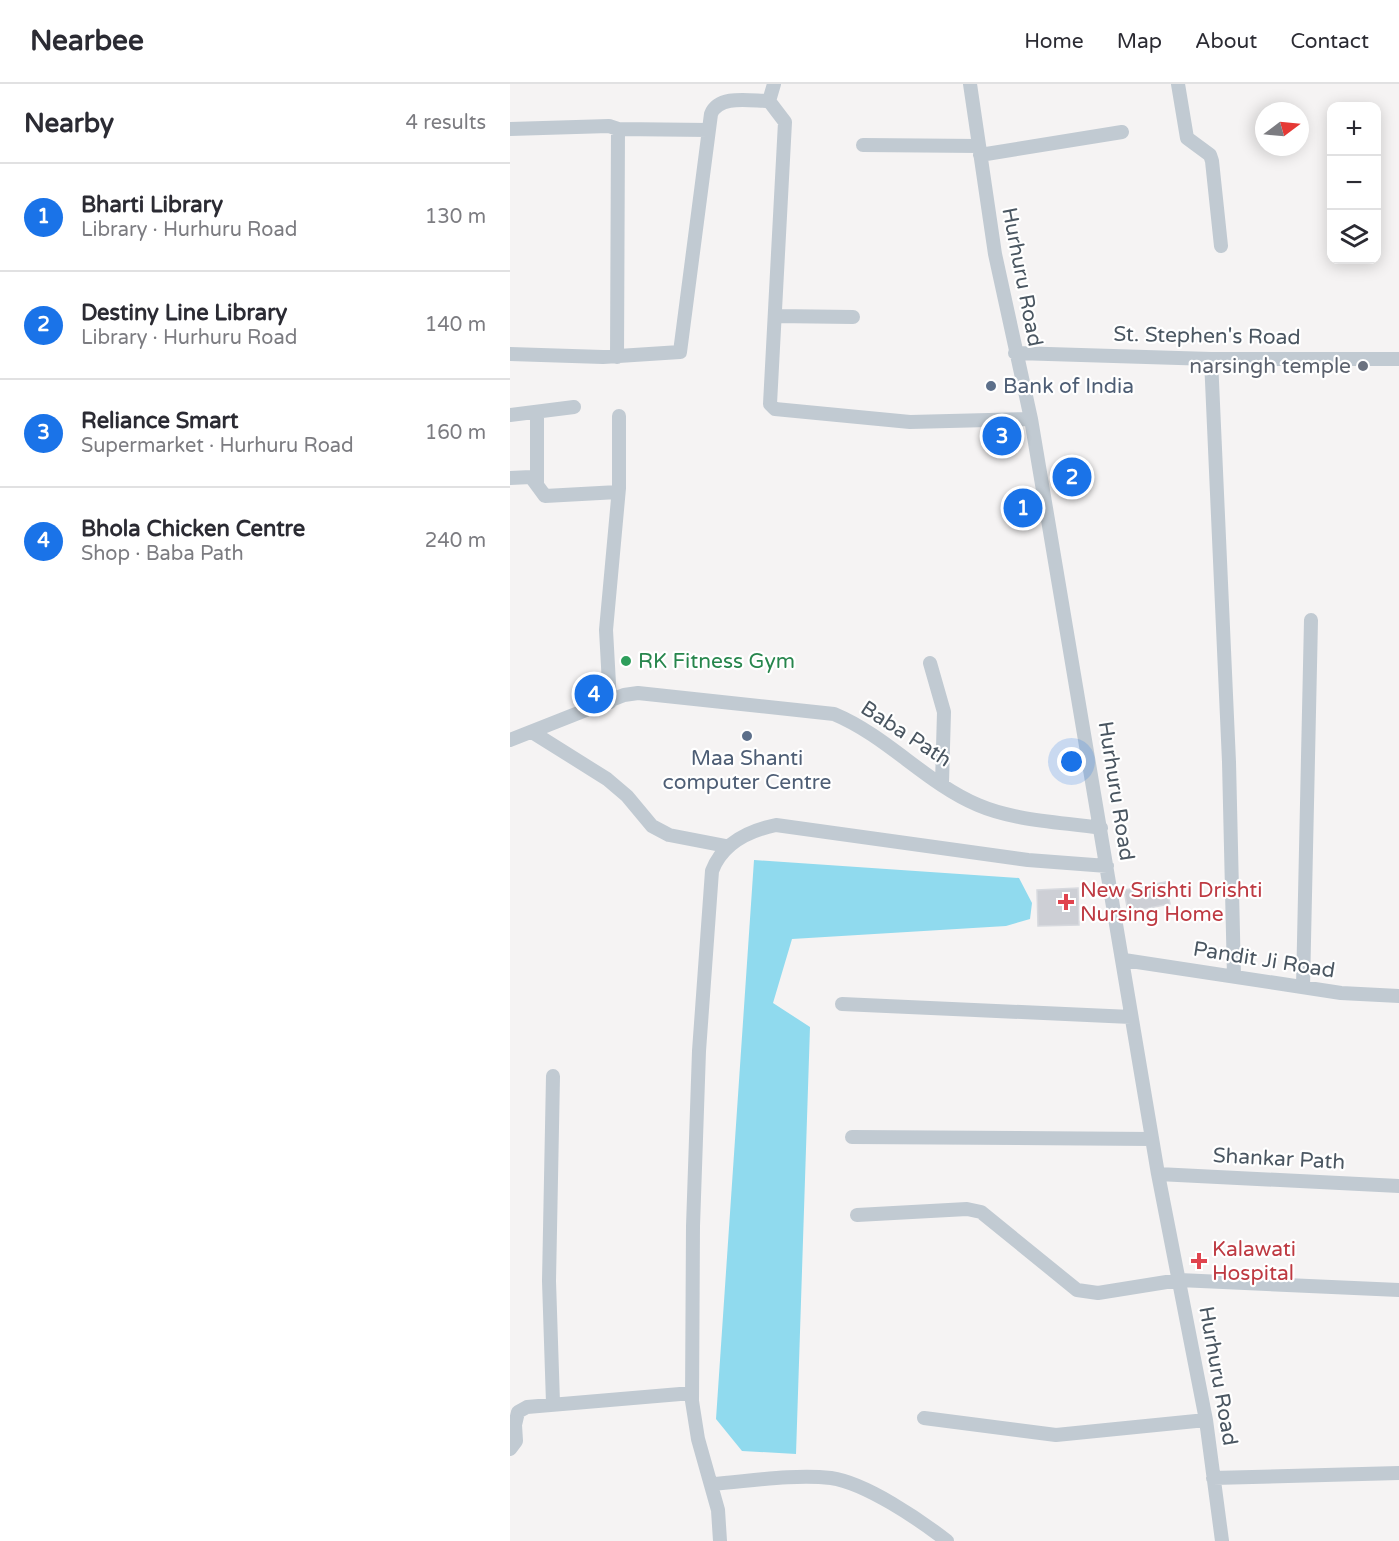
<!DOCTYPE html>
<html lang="en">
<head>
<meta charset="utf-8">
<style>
  body { margin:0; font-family:"Varela Round",sans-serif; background:#f2f2f3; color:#2b2b33 }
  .controls { position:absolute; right:18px; top:18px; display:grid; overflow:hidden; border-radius:12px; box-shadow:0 3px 15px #0003 }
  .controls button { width:54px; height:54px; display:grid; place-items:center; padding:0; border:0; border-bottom:2px solid #e1e1e2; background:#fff; color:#2b2b33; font:30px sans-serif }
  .compass { position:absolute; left:745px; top:18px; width:54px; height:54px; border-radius:50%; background:#fff; box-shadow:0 3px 15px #0003; rotate:74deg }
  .you { position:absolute; left:562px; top:678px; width:21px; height:21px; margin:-15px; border:4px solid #fff; border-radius:50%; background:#1a73e8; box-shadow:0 0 0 9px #1a73e833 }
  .badge { display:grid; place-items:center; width:39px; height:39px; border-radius:50%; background:#1a73e8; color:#fff; font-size:20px; font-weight:700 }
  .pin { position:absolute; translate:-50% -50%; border:3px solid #fff; box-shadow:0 2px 6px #0006 }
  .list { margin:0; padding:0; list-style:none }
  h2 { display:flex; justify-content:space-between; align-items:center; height:78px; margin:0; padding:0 24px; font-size:26px }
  h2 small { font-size:20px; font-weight:400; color:#7c7c81 }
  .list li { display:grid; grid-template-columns:39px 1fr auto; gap:18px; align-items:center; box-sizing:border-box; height:108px; padding:0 24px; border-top:2px solid #e1e1e2 }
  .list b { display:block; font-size:22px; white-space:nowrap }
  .list p { margin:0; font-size:20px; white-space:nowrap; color:#7c7c81 }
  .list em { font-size:20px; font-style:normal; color:#7c7c81 }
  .icon { flex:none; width:33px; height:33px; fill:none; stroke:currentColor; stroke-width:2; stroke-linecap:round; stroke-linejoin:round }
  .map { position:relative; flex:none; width:889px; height:1457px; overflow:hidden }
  header { display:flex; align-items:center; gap:36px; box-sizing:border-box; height:84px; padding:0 30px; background:#fff; border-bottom:2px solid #e1e1e2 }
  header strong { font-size:28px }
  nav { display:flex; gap:33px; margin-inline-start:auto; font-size:21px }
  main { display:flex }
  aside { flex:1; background:#fff }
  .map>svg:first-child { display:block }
  .water { fill:#90daee }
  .building { fill:#cdcfd5; stroke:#d7d9de; stroke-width:1.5 }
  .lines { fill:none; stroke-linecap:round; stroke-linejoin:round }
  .street { stroke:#c1cad2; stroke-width:14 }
  .worship-dot { fill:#6b7280; stroke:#fff; stroke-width:2 }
  .service-dot { fill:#5c6f8a; stroke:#fff; stroke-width:2 }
  .leisure-dot { fill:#2e9e5b; stroke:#fff; stroke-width:2 }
  .health-dot { fill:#e0444e; stroke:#fff; stroke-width:2 }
  .labels { text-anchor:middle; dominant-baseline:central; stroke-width:4.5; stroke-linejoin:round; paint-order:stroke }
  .street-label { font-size:21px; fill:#4a5661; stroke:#fff }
  .worship-label { font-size:21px; fill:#5b616d; stroke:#fff; text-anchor:end }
  .service-label { font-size:21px; fill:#4e5e75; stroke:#fff; text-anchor:start }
  .leisure-label { font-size:21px; fill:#27864d; stroke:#fff; text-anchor:start }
  .health-label { font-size:21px; fill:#be3a42; stroke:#fff; text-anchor:start }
</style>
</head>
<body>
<header>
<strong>Nearbee</strong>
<nav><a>Home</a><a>Map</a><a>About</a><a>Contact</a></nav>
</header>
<main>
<aside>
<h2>Nearby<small>4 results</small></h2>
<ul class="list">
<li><span class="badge">1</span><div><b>Bharti Library</b><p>Library · Hurhuru Road</p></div><em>130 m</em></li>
<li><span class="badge">2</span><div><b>Destiny Line Library</b><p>Library · Hurhuru Road</p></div><em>140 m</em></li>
<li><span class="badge">3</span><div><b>Reliance Smart</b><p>Supermarket · Hurhuru Road</p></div><em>160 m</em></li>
<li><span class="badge">4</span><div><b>Bhola Chicken Centre</b><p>Shop · Baba Path</p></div><em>240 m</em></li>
</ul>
</aside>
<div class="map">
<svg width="889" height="1457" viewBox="0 0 889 1457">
  <rect width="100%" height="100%" fill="#f5f3f3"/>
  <path class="water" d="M244,776l265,18 13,25 -2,16 -24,7 -214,13 -19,64 37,24 -14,427 -54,-3 -26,-32z"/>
  <path class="building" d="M656,798l4,22 -42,8 -4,-22z
    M568,804l1,37 -41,1 -1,-36z"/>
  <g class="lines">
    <path class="street" d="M460,0l25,170 36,165 127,755 48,246 16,121
      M668,0l9,54 23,17 2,6 9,85
      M259,17l16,21 -15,282 5,5 135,13 121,-3
      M259,17l5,-17
      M0,45l99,-3 9,3 -1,228
      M108,45l90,1
      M353,61l116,1
      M470,71l142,-23
      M265,232l78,1
      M505,269l196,6h188
      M0,270l93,3 77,-5 31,-238c8,-20 40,-13 58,-13
      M701,275l18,403 5,214
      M27,328v73
      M0,331l64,-8
      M0,394l21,-1 14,19 73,-4
      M420,579l14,49 -2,71
      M100,618l-4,-72 13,-142v-72
      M22,648l75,47 20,17 25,30 17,9 57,11
      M0,656l114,-45 14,-2 196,21c53,22 92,69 144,91 37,16 84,17 123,23
      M614,876l217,33 58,3
      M793,903l8,-367
      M332,920l289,13
      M43,992l-4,205 4,122
      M342,1053l300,2
      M648,1090l241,12
      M347,1131l110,-6 14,3 96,78 21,3 81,-13 220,10
      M414,1334l132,17 150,-15
      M0,1365l6,-8 -1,-16 3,-13 9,-5 165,-14
      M703,1394l186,-5
      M202,1400c39,-3 81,-10 119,-6 35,5 89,42 116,63
      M210,1457l-2,-31 -20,-71 -6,-38 1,-175 6,-175 13,-180c10,-27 35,-40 64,-46l252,35 79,6"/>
  </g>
  <circle class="worship-dot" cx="853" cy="282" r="6"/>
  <g class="service-dot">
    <circle cx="481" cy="302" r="6"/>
    <circle cx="237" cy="652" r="6"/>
  </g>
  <circle class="leisure-dot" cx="116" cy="577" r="6"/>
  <g class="health-dot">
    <path d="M553 809h6v6h6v6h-6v6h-6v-6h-6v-6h6z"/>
    <path d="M686 1168h6v6h6v6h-6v6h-6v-6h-6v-6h6z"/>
  </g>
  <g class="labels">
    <g class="street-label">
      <text transform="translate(512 193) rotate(79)">Hurhuru Road</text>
      <text transform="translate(697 252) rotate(1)">St. Stephen's Road</text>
      <text transform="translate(396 650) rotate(33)">Baba Path</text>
      <text transform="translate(606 707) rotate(81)">Hurhuru Road</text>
      <text transform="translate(754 876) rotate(9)">Pandit Ji Road</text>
      <text transform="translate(769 1075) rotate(3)">Shankar Path</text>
      <text transform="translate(708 1292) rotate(80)">Hurhuru Road</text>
    </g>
    <g class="worship-label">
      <text x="841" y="282">narsingh temple</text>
    </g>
    <g class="service-label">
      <text x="493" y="302">Bank of India</text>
      <text x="237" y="674" text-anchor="middle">Maa Shanti<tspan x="237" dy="24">computer Centre</tspan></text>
    </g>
    <g class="leisure-label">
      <text x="128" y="577">RK Fitness Gym</text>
    </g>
    <g class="health-label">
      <text x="570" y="806">New Srishti Drishti<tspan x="570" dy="24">Nursing Home</tspan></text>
      <text x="702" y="1165">Kalawati<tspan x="702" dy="24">Hospital</tspan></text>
    </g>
  </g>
</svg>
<div class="controls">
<button>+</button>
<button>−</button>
<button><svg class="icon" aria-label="layers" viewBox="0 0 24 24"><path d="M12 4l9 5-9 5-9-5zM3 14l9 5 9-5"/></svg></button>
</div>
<svg class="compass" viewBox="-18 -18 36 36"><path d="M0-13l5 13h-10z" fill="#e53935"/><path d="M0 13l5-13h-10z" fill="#7c7c81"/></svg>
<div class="you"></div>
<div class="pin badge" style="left:513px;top:424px">1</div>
<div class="pin badge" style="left:562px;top:393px">2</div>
<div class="pin badge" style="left:492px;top:352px">3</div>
<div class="pin badge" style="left:84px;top:610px">4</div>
</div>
</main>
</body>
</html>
